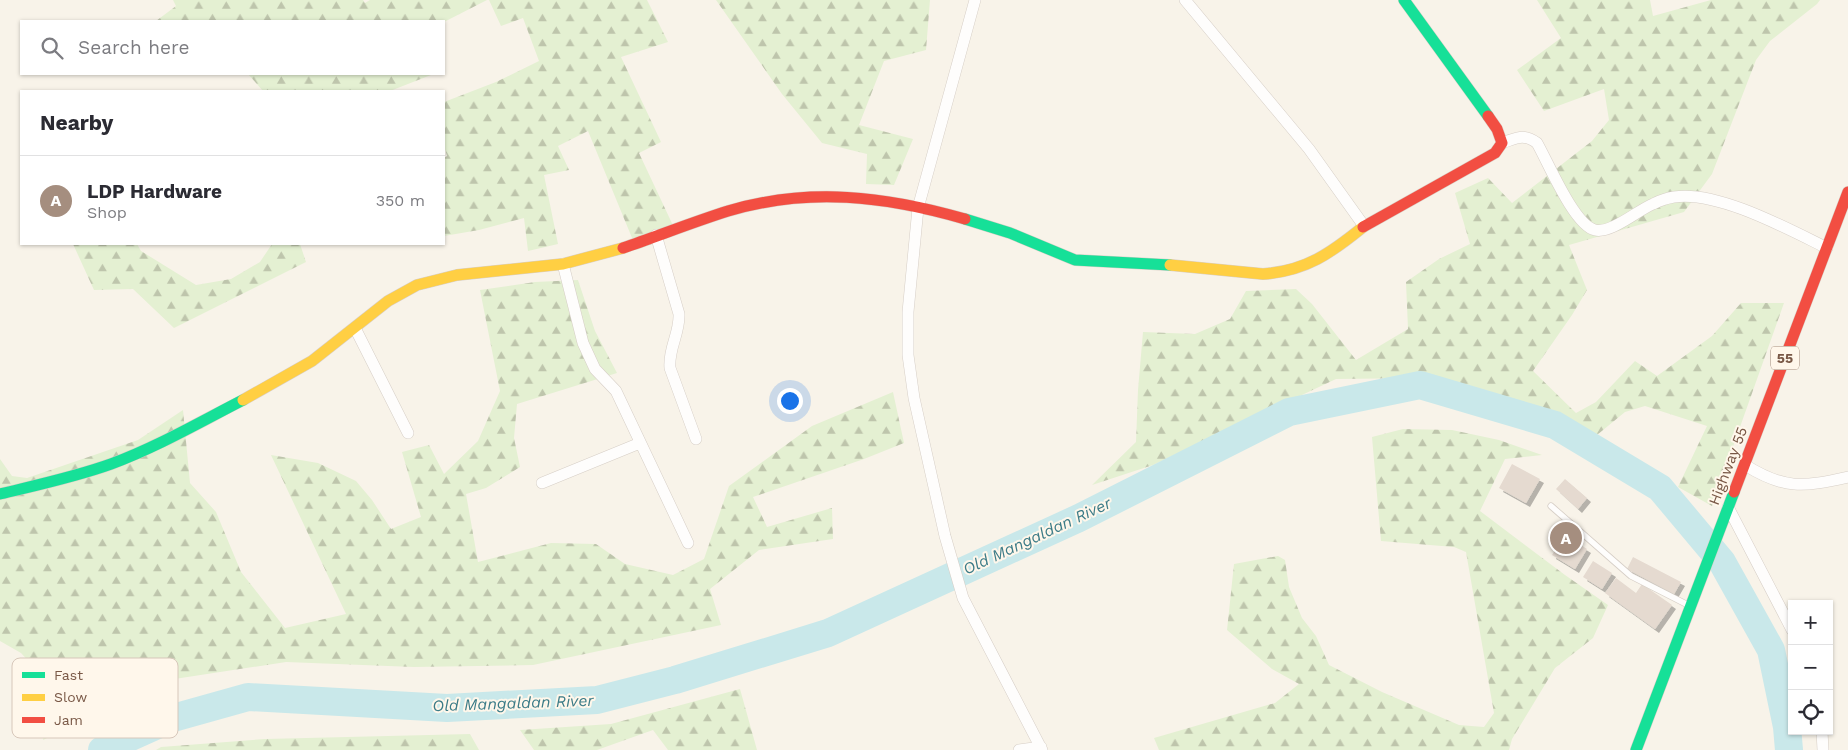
<!DOCTYPE html>
<html lang="en">
<head>
<meta charset="utf-8">
<style>
  body { margin:0; font-family:"Work Sans",sans-serif; background:#f2f2f3; color:#2b2b33 }
  .controls { position:absolute; right:15px; bottom:15px; display:grid; overflow:hidden; border-radius:0px; box-shadow:0 1px 4px #0004 }
  .controls button { width:45px; height:45px; display:grid; place-items:center; padding:0; border:0; border-bottom:1px solid #e1e1e2; background:#fff; color:#2b2b33; font:25px sans-serif }
  .you { position:absolute; left:789px; top:400px; width:18px; height:18px; margin:-12px; border:4px solid #fff; border-radius:50%; background:#1a73e8; box-shadow:0 0 0 8px #1a73e833 }
  .badge { display:grid; place-items:center; width:32px; height:32px; border-radius:50%; background:#a58e7f; color:#fff; font-size:16px; font-weight:700 }
  .pin { position:absolute; translate:-50% -50%; border:2px solid #fff; box-shadow:0 1px 5px #0006 }
  .list { margin:0; padding:0; list-style:none }
  h2 { display:flex; justify-content:space-between; align-items:center; height:65px; margin:0; padding:0 20px; font-size:21px }
  h2 small { font-size:16px; font-weight:400; color:#7c7c81 }
  .list li { display:grid; grid-template-columns:32px 1fr auto; gap:15px; align-items:center; box-sizing:border-box; height:90px; padding:0 20px; border-top:1px solid #e1e1e2 }
  .list b { display:block; font-size:19px; white-space:nowrap }
  .list p { margin:0; font-size:16px; white-space:nowrap; color:#7c7c81 }
  .list em { font-size:16px; font-style:normal; color:#7c7c81 }
  .icon { flex:none; width:28px; height:28px; fill:none; stroke:currentColor; stroke-width:2; stroke-linecap:round; stroke-linejoin:round }
  .map { position:relative; flex:none; width:1848px; height:750px; overflow:hidden }
  .search { position:absolute; background:#fff; box-shadow:0 1px 4px #0004; left:20px; top:20px; width:425px; height:55px; display:flex; align-items:center; gap:12px; box-sizing:border-box; padding:0 18px; border-radius:0px; color:#7c7c81; font-size:19px }
  .panel { position:absolute; background:#fff; box-shadow:0 1px 4px #0004; left:20px; top:90px; width:425px; height:155px; border-radius:0px }
  .map>svg:first-child { display:block }
  .forest { fill:url(#forest-firs) }
  .lines { fill:none; stroke-linecap:round; stroke-linejoin:round }
  .river { stroke:#c9e8ea; stroke-width:28 }
  .building { fill:#e5dad0; filter:url(#shadow) }
  .lane-casing { stroke:#d6cec6; stroke-width:7 }
  .street-casing { stroke:#d6cec6; stroke-width:12 }
  .fast-casing { stroke:#d8cec6; stroke-width:12 }
  .slow-casing { stroke:#d8cec6; stroke-width:12 }
  .jam-casing { stroke:#d8cec6; stroke-width:12 }
  .lane { stroke:#fefdfc; stroke-width:5.5 }
  .street { stroke:#fefdfc; stroke-width:11 }
  .fast { stroke:#16e098; stroke-width:11 }
  .slow { stroke:#ffcf43; stroke-width:11 }
  .jam { stroke:#f24e42; stroke-width:11 }
  .labels { text-anchor:middle; dominant-baseline:central; stroke-width:4; stroke-linejoin:round; paint-order:stroke }
  .shield { fill:#fff7eb; stroke:#a18878; stroke-width:1 }
  .shield-label { font-size:14px; font-weight:bold; fill:#795846 }
  .street-label { font-size:15px; fill:#795846; stroke:#fff7eb }
  .water-label { font-size:16px; font-style:italic; fill:#3b7b87; stroke:#fff7eb }
  .key { fill:#fff7eb; stroke:#d7c7ba; stroke-width:1 }
  .key-label { font-size:14px; fill:#795846 }
</style>
</head>
<body>
<div class="map">
<svg width="1848" height="750" viewBox="0 0 1848 750">
  <defs>
    <pattern id="forest-firs" width="22" height="20" patternUnits="userSpaceOnUse" patternTransform="scale(1.25)"><rect width="22" height="20" fill="#e4f0d2"/><path d="M5 1l3.5 6h-7zM16 11l3.5 6h-7z" fill="#bec5ac"/></pattern>
    <filter id="shadow"><feDropShadow dx="4" dy="4" stdDeviation="0" flood-color="#0004"/></filter>
  </defs>
  <rect width="100%" height="100%" fill="#f8f3e9"/>
  <path class="forest" d="M173,0h190l2,3 5,-3h117l-43,22 -288,-1 20,-15z
    M489,0h158l21,42 -47,15 40,85 -22,11 38,81 -40,16 -49,-119 -30,15 11,24 -25,5 14,69 -30,7 -4,-33 -45,12 -35,6v-78l3,-2 -3,-10v-44l52,-20 43,-21 -16,-43 -22,8z
    M716,0h214l-4,50 -42,11 -25,64 54,14 -19,46 -28,-1 1,-30 -45,-11 -40,-49z
    M1537,0h113l3,16 58,-16h109l-3,4 -47,37 -14,19 -44,114 -28,38 -115,33 18,45 -15,25 -39,56 43,42 20,-11 39,-41 22,15 55,-40 29,-33h43l-72,203 -34,-19 29,-61 -62,-20 -20,6 -28,23 -67,-28 -104,-29 -90,1 -183,86 -61,20 44,-43 2,-52 5,-58 52,2 35,-15 16,-28 50,-2 16,15 44,56 52,-31 -2,-47 33,-23 31,-15 -15,-51 33,-15 24,25 80,-62 17,-21 -5,-31 -60,22 -27,-41 44,-32z
    M248,74h183v1l-41,16h-127z
    M73,244h64l4,7 55,34 35,-6 29,-17 12,-18h28l6,18 -132,66 -41,-39 -39,1z
    M578,280l17,51 22,42 -100,31 -3,34 6,29 -34,21 -20,6 12,68 73,-19 45,1 29,20 48,11 31,-16 25,-73 83,-60 81,-34 11,51 -40,16 -111,38 14,30 65,-19 1,31 -74,11 -49,39 11,36 -188,40 -119,2 -128,-5 -118,18 -125,60 10,-52 -32,-35 -21,-12v-182l12,17 15,2 111,-38 45,-30 7,73 26,29 25,60 44,56 61,-14 -75,-159 47,8 38,18 16,19 19,29 30,-12 -19,-65 27,-7 15,29 34,-33 22,-50 -20,-101 55,-8z
    M1403,429l49,1 47,10 43,15 -37,4 -25,52 85,64 43,30 -15,33 -38,30 -43,71 -3,11h-350l-5,-12 121,-35 24,-19 -27,-15 -45,-39 7,-66 44,-8 7,4 4,27 13,31 14,18 13,29 53,27 77,33 25,2 10,-14 -28,-161 -12,-5 -73,-6 -9,-104z
    M740,689l17,61h-89l-15,-20 -56,20h-63l-14,-20 91,-6z
    M470,734l9,16h-323l5,-3 104,-8z"/>
  <g class="lines">
    <path class="river" d="M102,750l71,-32 75,-21 199,11 150,-8 78,-20 153,-47 251,-115 210,-106 131,-27 135,40 105,63 62,74 49,88 16,77 2,23"/>
  </g>
  <path class="building" d="M1512,464l28,15 -14,24 -27,-15z
    M1565,479l22,19 -9,11 -22,-20z
    M1565,535l22,14 -12,20 -23,-14z
    M1633,557l48,25 -7,12 -47,-25z
    M1593,561l19,12 -10,16 -19,-12z
    M1616,578l20,15 6,-9 30,21 -17,24 -50,-36z"/>
  <g class="lines">
    <defs>
      <path id="lane" d="M1551,506l80,70 57,29"/>
      <path id="street" d="M975,0l-57,208 -10,104v43l6,43 31,138 18,62 79,152
        M1185,0l124,149 55,77
        M1502,143c15,-5 21,-10 35,0 11,19 37,82 58,87 16,4 43,-20 58,-26 6,-3 14,-6 21,-7 43,-7 114,32 153,51
        M656,235l23,79c1,19 -11,35 -9,54l26,71
        M563,264l20,79 12,26 21,22 72,152
        M355,328l53,105
        M1745,465c40,25 58,22 103,12
        M542,483l98,-40
        M1728,507l64,123
        M1822,731l1,19
        M1019,750l22,-3"/>
      <path id="fast" d="M1404,0l84,116
        M965,219l45,14 65,27 95,5
        M0,494c37,-9 75,-17 111,-30 46,-17 89,-42 132,-64
        M1636,750l98,-258"/>
      <path id="slow" d="M1170,265l93,9c43,-3 68,-21 100,-47
        M243,400l69,-39 76,-60 29,-16 40,-10 106,-11 60,-16"/>
      <path id="jam" d="M1363,227l132,-74 7,-10 -5,-14 -9,-13
        M623,248c35,-12 70,-26 105,-37 81,-24 157,-15 237,8
        M1734,492l114,-300"/>
    </defs>
    <use href="#lane" class="lane-casing"/>
    <use href="#street" class="street-casing"/>
    <use href="#fast" class="fast-casing"/>
    <use href="#slow" class="slow-casing"/>
    <use href="#jam" class="jam-casing"/>
    <use href="#lane" class="lane"/>
    <use href="#street" class="street"/>
    <use href="#fast" class="fast"/>
    <use href="#slow" class="slow"/>
    <use href="#jam" class="jam"/>
  </g>
  <g class="labels">
    <rect class="shield" x="1771" y="346.5" width="28" height="23" rx="4"/>
    <g class="shield-label">
      <text x="1785" y="358">55</text>
    </g>
    <g class="street-label">
      <text transform="translate(1728 466) rotate(-69)">Highway 55</text>
    </g>
    <g class="water-label">
      <text transform="translate(1037 536) rotate(-25)">Old Mangaldan River</text>
      <text transform="translate(513 703) rotate(-2)">Old Mangaldan River</text>
    </g>
  </g>
  <rect x="12" y="658" width="166" height="80" rx="8" class="key"/>
  <rect x="22" y="672" width="23" height="6" fill="#16e098"/>
  <rect x="22" y="694" width="23" height="7" fill="#ffcf43"/>
  <rect x="22" y="717" width="23" height="6" fill="#f24e42"/>
  <g class="key-label">
    <text x="54" y="680">Fast</text>
    <text x="54" y="702">Slow</text>
    <text x="54" y="725">Jam</text>
  </g>
</svg>
<div class="controls">
<button>+</button>
<button>−</button>
<button><svg class="icon" aria-label="locate" viewBox="0 0 24 24"><circle cx="12" cy="12" r="6"/><path d="M12 2v4M12 18v4M2 12h4M18 12h4"/></svg></button>
</div>
<div class="you"></div>
<div class="pin badge" style="left:1566px;top:538px">A</div>
<div class="search"><svg class="icon" aria-label="search" viewBox="0 0 24 24"><circle cx="10" cy="10" r="6"/><path d="M15 15l6 6"/></svg>Search here</div>
<section class="panel">
<h2>Nearby<small></small></h2>
<ul class="list">
<li><span class="badge">A</span><div><b>LDP Hardware</b><p>Shop</p></div><em>350 m</em></li>
</ul>
</section>
</div>
</body>
</html>
